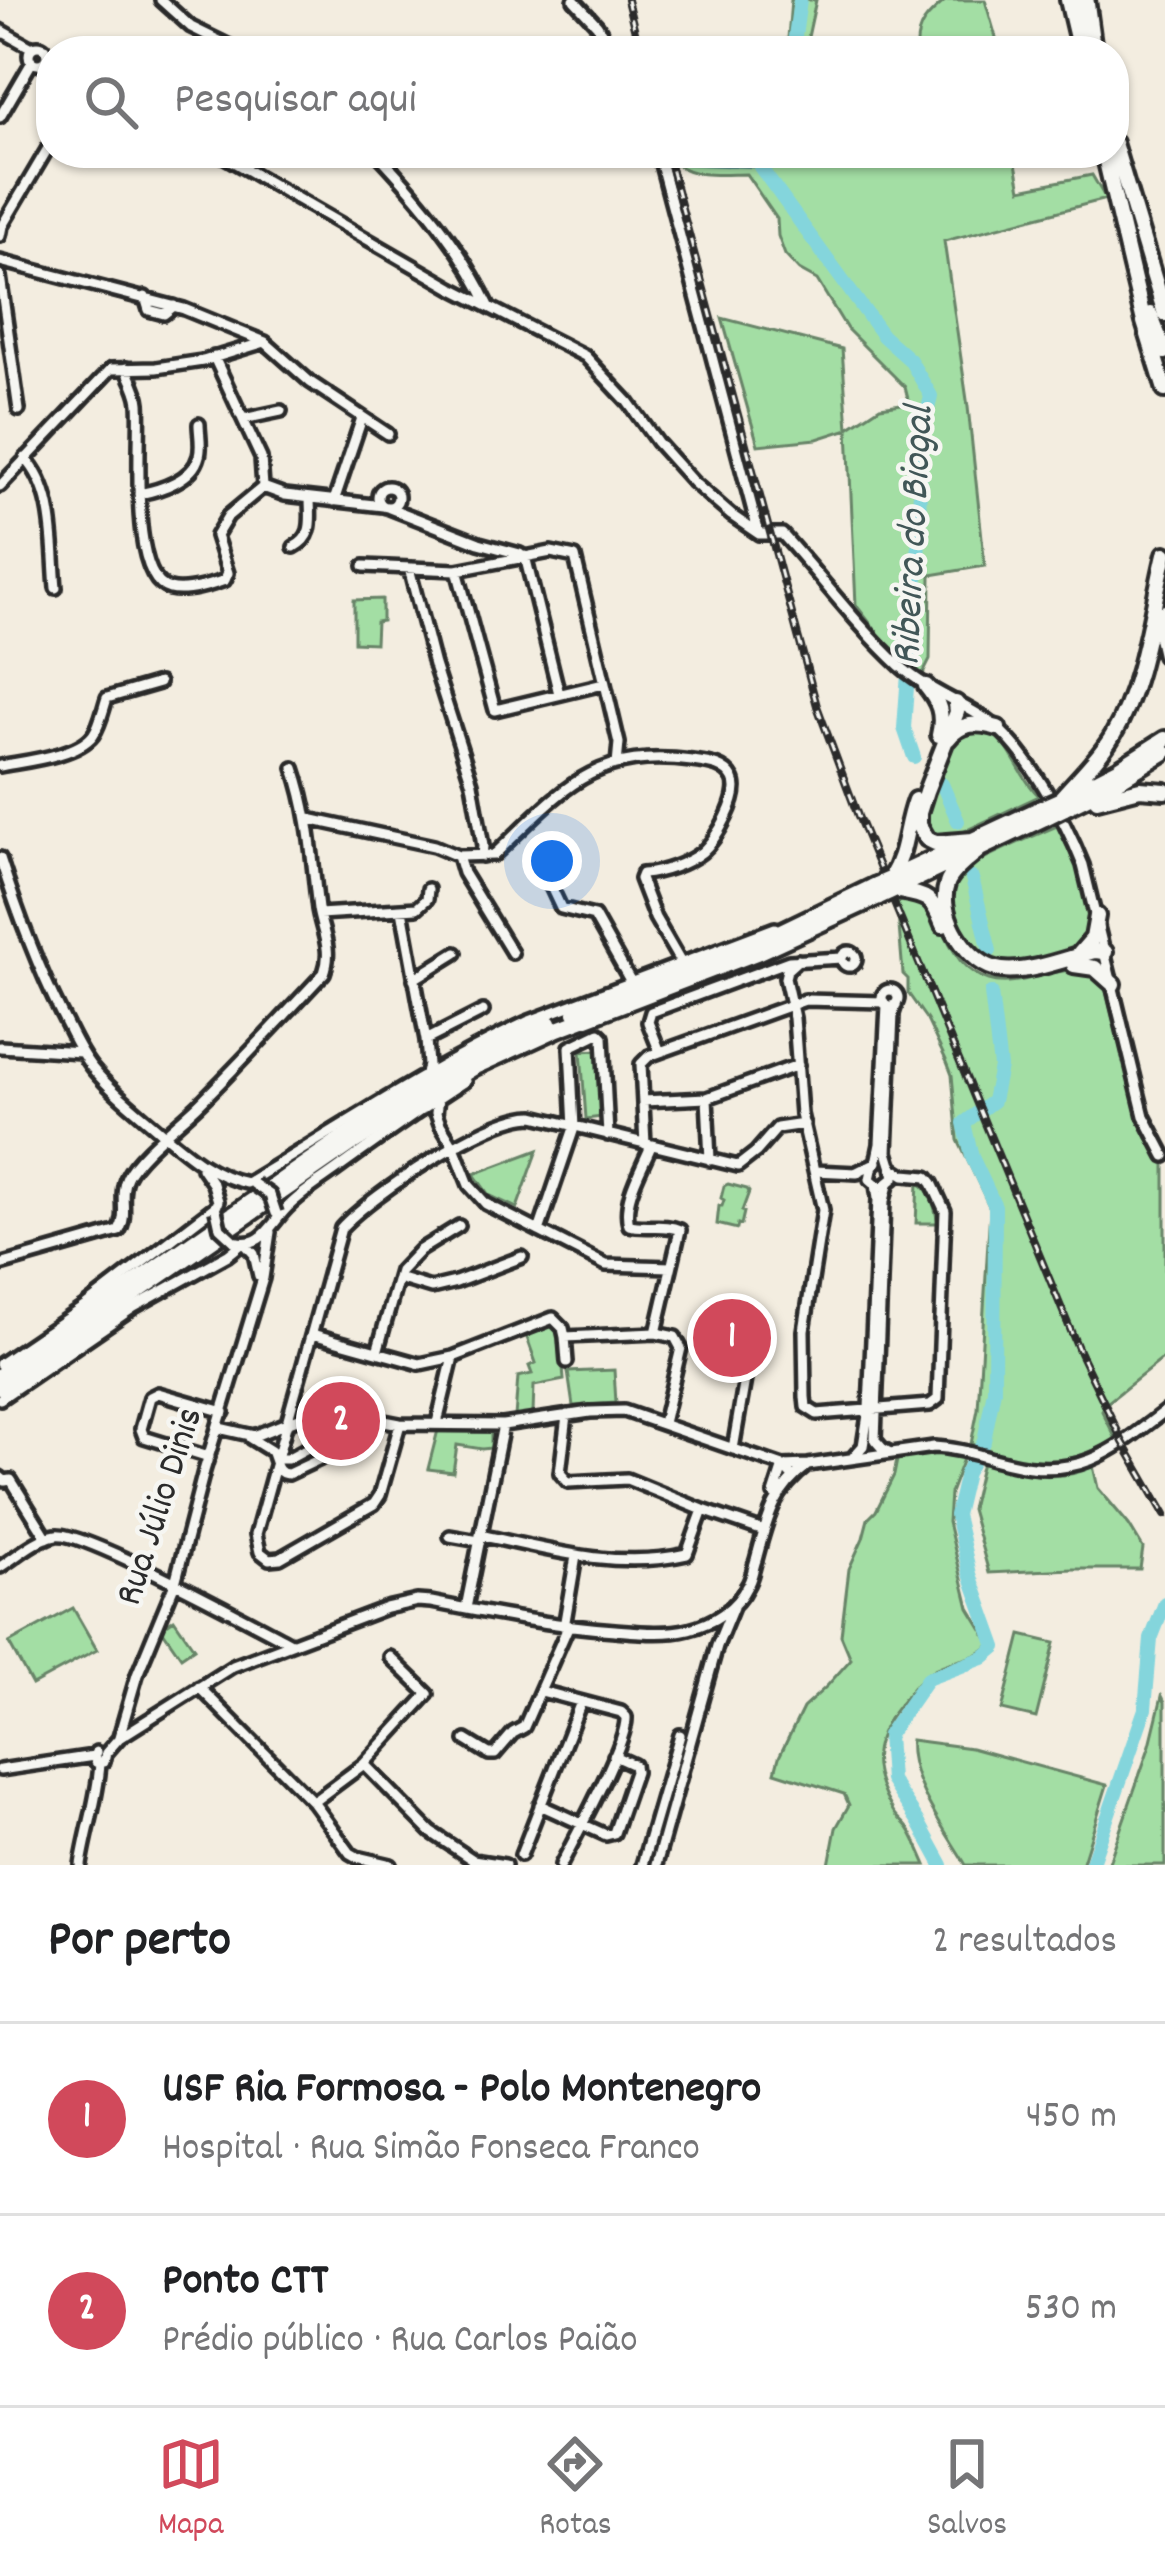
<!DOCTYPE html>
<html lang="pt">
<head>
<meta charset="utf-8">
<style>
  body { margin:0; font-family:Dekko,sans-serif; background:#f6f6f6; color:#202124 }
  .you { position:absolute; left:552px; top:861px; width:42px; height:42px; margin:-30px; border:9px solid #fff; border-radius:50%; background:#1a73e8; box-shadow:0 0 0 18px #1a73e833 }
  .badge { display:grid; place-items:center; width:78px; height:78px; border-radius:50%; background:#d1495b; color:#fff; font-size:39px; font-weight:700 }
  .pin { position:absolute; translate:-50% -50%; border:6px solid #fff; box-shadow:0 3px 12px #0006 }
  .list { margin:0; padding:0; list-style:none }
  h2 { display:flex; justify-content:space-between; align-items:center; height:156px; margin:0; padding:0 48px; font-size:51px }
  h2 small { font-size:39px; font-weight:400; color:#757577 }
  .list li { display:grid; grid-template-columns:78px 1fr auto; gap:36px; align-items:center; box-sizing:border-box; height:192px; padding:0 48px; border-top:3px solid #e0e0e0 }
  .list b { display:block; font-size:45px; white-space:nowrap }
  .list p { margin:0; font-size:39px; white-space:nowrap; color:#757577 }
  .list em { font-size:39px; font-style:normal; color:#757577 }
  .icon { flex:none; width:66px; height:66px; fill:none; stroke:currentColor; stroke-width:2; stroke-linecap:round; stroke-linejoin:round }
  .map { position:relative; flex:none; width:1165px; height:1865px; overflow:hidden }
  .search { position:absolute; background:#fff; box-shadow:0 3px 9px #0004; left:36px; right:36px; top:36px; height:132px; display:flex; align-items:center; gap:30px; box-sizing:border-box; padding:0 42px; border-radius:48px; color:#757577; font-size:45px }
  .sheet { height:540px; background:#fff }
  nav { display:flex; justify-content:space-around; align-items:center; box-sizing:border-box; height:168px; border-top:3px solid #e0e0e0; background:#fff; font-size:33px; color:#757577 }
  nav a { display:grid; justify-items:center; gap:6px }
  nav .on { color:#d1495b }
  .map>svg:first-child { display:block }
  .green { fill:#a3dea4; stroke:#678468; stroke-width:3 }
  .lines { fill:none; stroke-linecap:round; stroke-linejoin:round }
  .stream { stroke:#609195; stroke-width:3 }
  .river { stroke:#84d5dc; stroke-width:14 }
  .minor-casing { stroke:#2b2b2b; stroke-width:18 }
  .primary-casing { stroke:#2b2b2b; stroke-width:22 }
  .minor { stroke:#f6f6f2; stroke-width:9 }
  .primary { stroke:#f6f6f2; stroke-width:14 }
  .rail-casing { stroke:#2b2b2b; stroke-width:8 }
  .rail { stroke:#f6f6f2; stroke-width:3; stroke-dasharray:9; stroke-linecap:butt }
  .minor-bridge-casing { stroke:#2b2b2b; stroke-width:18; stroke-linecap:butt }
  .primary-bridge-casing { stroke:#2b2b2b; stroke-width:22; stroke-linecap:butt }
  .minor-bridge { stroke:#f6f6f2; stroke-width:9 }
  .primary-bridge { stroke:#f6f6f2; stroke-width:14 }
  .labels { text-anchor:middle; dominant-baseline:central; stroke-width:9; stroke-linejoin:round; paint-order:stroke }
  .street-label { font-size:39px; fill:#2b2b2b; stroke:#f6f6f2 }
  .water-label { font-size:42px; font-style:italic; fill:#415657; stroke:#f6f6f2 }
</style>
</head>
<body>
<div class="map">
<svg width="1165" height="1865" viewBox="0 0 1165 1865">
  <rect width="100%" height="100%" fill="#f3ede0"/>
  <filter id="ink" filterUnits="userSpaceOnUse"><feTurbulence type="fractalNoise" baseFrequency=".00833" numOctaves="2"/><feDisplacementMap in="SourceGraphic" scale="24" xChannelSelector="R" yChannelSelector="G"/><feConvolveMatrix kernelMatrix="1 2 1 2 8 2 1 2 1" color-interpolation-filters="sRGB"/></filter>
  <g filter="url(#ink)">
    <path class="green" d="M791,0h25l-11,51h-18z
      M946,0h39l15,51h-83c-2,-25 11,-36 29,-51z
      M696,153l26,2 5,-2h287l7,36 71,-14 14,24 -162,42 24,166 17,159 -54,9 -1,85 -9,18 -27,-24 -38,-49 -8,-176 -31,10 -59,6 -36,-127 120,31 6,79 32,-21 29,-4 -4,-16 -58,-58 -30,-49 -18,-10 -14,-15 -7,-19 -1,-17 -31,-45c-23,0 -51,4 -70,-10l3,-7z
      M382,599v22l-6,1 -1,21 -21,-1v-42z
      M988,729c25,17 30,47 51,67l-89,42 -15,-1 -8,-7 -2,-15 24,-73 8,-9z
      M1057,826c13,27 40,74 32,105 -1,5 -6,12 -9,15 -14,12 -73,24 -89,15 -18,-9 -26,-24 -33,-42 -5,-11 -11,-24 -6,-36 8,-19 83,-47 105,-57z
      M915,899c36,16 26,65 74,81 37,12 86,-30 115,3l33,132 10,23 18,26v193l-57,45 -6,9 14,28c-58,32 -85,26 -145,5l7,-35 12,-201 -32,-68 -6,-65 -5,-13 -20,-42 -19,-27v-14l-5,-5 -6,-72z
      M597,1050l5,67 -16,2 -5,-68z
      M538,1150l-21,58 -28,-13 -15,-21z
      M918,1183c14,7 17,26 20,40h-22z
      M728,1184l19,5 2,3 -7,19 2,1 -3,13 -3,-1 -1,5 -20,-5 2,-18h3l2,-6 -3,-2 3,-12z
      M554,1322l4,6 2,37 3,2 1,13 -30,6 -1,28 -18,3 3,-40 14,-3 -3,-8 7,-3 -11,-31z
      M614,1370l2,33 -43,3 -5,-34z
      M438,1430l49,1 4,2v15l-9,1 -25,-4 -4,27 -25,-3z
      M931,1452l33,4 -14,37 -2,29 21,86 22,36c-19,19 -41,14 -60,27 -13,8 -22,22 -32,34 -29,36 -31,64 -7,104 4,9 13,13 18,22 6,10 11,23 16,34h-97l7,-37 13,-23 -5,-11 -69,-22 4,-15 24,-49 24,-22 24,-27 -10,-24 8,-66 14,-31 5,-19 8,-8 18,-36 3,-15 17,-7z
      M982,1462c34,10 77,23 111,4l5,22 31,37 14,23 -3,21h-67l-84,4 -18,-64z
      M73,1608l24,42 -65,35 -23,-42z
      M174,1619l20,29 -13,9 -20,-29z
      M1021,1635l34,8 -19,75 -34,-8z
      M1162,1696l3,6v163h-57l42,-120z
      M911,1740l60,8 136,37 -25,80h-116c-20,-34 -59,-85 -55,-125z"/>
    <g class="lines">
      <path class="stream" d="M687,164l73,3"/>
      <path class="river" d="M793,51l7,-51
        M766,153l-6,14 123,169 27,24 21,36 -10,45 -3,129 -5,36 -9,122 10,29
        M942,784l16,37
        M972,878l18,73
        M942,1865l-24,-44 -27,-41 -3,-45 39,-56 56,-21 13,-11 -26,-73 -14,-59 10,-42 18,-32 10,-51 1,-184 -23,-49 -8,-34 29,-22 7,-34 -9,-74
        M1091,1865l54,-156 6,-70 14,-36"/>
      <defs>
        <path id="minor" d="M161,0l30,27 49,24
          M574,0l23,25 15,26
          M1089,0l7,51
          M0,30l32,18
          M29 55a9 9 0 1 1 18 0a9 9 0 1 1-18 0Z
          M0,117l32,-55
          M218,153l234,135 133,68 43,46 29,40 36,40 38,33 28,19
          M377,153c44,47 84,94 112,153
          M658,153l100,377
          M0,236l2,-10 49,-83
          M0,261l184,48 81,33 45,40 78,52
          M0,276l19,134
          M145,297l4,13 15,4 10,-8
          M126,368c5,11 12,23 13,35 3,35 -12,176 31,186 15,4 41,-4 55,-9l3,-7 -12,-37 12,-20 35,-29 -2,-29 -47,-101
          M243,419l38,-8
          M25,458c31,33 27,87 31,130
          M0,486l111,-117 45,-1 47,-7 62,-19
          M263,487l22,8 98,11
          M378 497a10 10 0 1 1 20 0a10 10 0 1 1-20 0Z
          M139,494c21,-4 54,-14 60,-38 3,-10 0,-22 0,-32
          M334,501l28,-83
          M387,507l92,36 41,11
          M759,534h23c39,43 75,92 118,132 26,23 58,35 87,54 39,26 79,102 96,145l61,251 21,40
          M294,547c21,-11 16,-28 16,-49
          M525,556l34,138
          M364,566l93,4 94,-18 24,5 44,186 -2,21
          M409,568l25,97 38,118 11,63 -1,10
          M457,570l38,140 108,-26
          M0,766c25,-5 77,-10 93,-31 7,-10 10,-25 14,-37l52,-15
          M309,819l125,27 24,10 5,17 49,80
          M458,856l36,-1c67,-63 97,-107 198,-94 15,2 33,3 41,18 9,17 -17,61 -31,73 -15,12 -41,21 -60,22l-2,5 15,39 26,45
          M0,858c17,53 36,105 61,155 10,19 18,39 32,56 20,24 45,43 68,63 27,23 52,44 86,51
          M545,874l16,34 33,8 37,66
          M402,910l24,130 2,25 -2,9
          M319,914l98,-6 10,-9 1,-10
          M842 959a7 7 0 1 1 14 0a7 7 0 1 1-14 0Z
          M798,960l-11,10 -2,8 9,40 7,96 22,96 -19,121 1,66 1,10 11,7 113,-9 8,-6 7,-188 -13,-28 -5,-6 -23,-2 -11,-7
          M414,979l42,-26
          M882 998a8 8 0 1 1 16 0a8 8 0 1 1-16 0Z
          M426,1040l57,-29
          M0,1047l81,5
          M660,1052l-12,-30 3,-10 138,-51 53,-3
          M707,1098l3,62
          M438,1099l-2,14 4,11 14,23 15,38 17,19 120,61 65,2
          M643,1101l64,-3 91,-33
          M645,1144l-4,-80 8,-8 156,-56 79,2
          M651,1146c-10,24 -29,54 -22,79 17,4 36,-2 51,5l-24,103 19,4 6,11 -18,75
          M876,1163l4,-19 7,-139
          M873,1165l-3,14 8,7 5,1 11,-9 -2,-12
          M891,1165l-4,-13 6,-138 4,-12
          M202,1168l11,16 5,17
          M815,1171l42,2
          M855,1173l22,-11
          M247,1183c92,-55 182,-115 280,-161l248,-94
          M888,1185l-4,16 -9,239 7,8 8,5
          M539,1231l35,-103 -4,-81 29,-14 4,4 5,98
          M234,1241c27,7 34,-12 50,-30 16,-18 39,-31 59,-46 40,-29 80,-57 122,-84
          M245,1244l9,10 5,22
          M0,1265l119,-34c10,-17 -1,-36 8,-54 10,-22 54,-55 73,-74 42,-42 83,-86 124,-130 9,-24 -2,-40 -6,-64 -6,-49 -8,-95 -24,-141
          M398,1278l33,10 25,-6 66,-25
          M312,1334l108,30 33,-7 100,-39 10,10 2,9 91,-4
          M565,1337l2,25
          M377,1352l23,-81 20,-21 39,-24
          M0,1364l84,-57 133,-102
          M0,1399l134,-92 94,-52 15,-12
          M567,1415l-7,58 8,9 59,-3 76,31 61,21
          M437,1423l16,-66
          M400,1424l-20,71 -6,9 -94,54 -11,1 -9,-7 -4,-18 85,-306c31,-34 148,-112 193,-112l204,50 18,-14 21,-24 27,-4
          M219,1428l35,8 68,-27 78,15 103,1 87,-13 34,-1 159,55 9,10
          M250,1438l21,13c5,9 4,23 17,23l32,-15 3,-11 -10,-3 -26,14h-9
          M733,1449l21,-122
          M854,1456l9,-10 6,-37 9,-210 -2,-15
          M209,1457l-65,-20 -3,-8 9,-32 8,-4 66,19
          M0,1477l5,4 6,-1 36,58
          M774,1494l9,-28 25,-1 126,-18c26,1 49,10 75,16 70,17 103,-11 156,-52
          M480,1535c68,15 138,35 207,19l16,-44
          M450,1536l29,5
          M0,1567c16,-10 37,-29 56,-32 27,-5 200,90 235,108
          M466,1608l37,-183
          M564,1627l12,-71
          M199,1687l114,115 37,51 7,4 34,8
          M541,1691l80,21 5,5c2,25 -51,120 -65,148
          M119,1737l18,-62 38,-92 29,-112 59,-193 7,-46
          M466,1740l23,14h6l18,-21 11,-6 44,-100
          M94,1756l2,6h8l2,-9 13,-15 114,-72 153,-58 31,-7 14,1c61,12 122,24 184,28 24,2 51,5 74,-1 24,-6 47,-20 58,-43 5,-7 6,-18 9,-26 11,-41 17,-69 52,-95
          M364,1764l67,68 42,28 32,5
          M0,1770l94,-14 2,-4
          M313,1802l51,-38 64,-70 -38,-37
          M540,1805l66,30 8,-2 21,-61 -1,-7 -20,-9
          M521,1855l60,-153
          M81,1865c5,-34 17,-67 19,-102
          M642,1865l38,-130
          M656,1865l61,-219 16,-39"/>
        <path id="primary" d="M1068,0l12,51
          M1078,0l12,51
          M1114,143l51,171
          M1104,153l40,169 21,68
          M1150,314l15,38
          M1165,612l-6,17 6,26
          M926,686c13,16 18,28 13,49
          M956,703l1,9 -31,79 -7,22v12l8,14 8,4 38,-3
          M948,739c13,-17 30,-17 50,-11
          M1066,796l52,-27 47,-30
          M1059,800c18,-21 40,-41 54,-65 30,-51 38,-123 52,-181
          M1097,800l43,-11 25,2
          M1063,809l43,-21 59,-36
          M979,850c-10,9 -28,21 -32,34 -11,31 22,83 55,86 30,3 65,-12 93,-19l10,1
          M893,877l148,-69
          M890,879c17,-28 14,-49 25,-79
          M894,890c31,6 37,4 49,35
          M894,890l151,-72
          M1080,953l13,-15 4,-22
          M1074,965l21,3 18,16
          M575,1013l189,-74 110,-53
          M0,1375c84,-57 167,-115 250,-173 95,-67 191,-136 299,-179
          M0,1387l356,-246 119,-74 83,-38 201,-77 120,-55"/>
      </defs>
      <use href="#minor" class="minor-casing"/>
      <use href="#primary" class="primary-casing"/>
      <use href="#minor" class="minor"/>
      <use href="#primary" class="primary"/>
      <defs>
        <path id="rail" d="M627,0l13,51
          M667,153l150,553 41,110 222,537 43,89 42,73"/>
      </defs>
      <use href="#rail" class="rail-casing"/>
      <use href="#rail" class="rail"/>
      <defs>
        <path id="minor-bridge" d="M254,1184l16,11 6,18
          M216,1210l4,18 14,13"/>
        <path id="primary-bridge" d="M1041,808l18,-8
          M1045,818l18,-9
          M874,886l16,-7
          M879,897l15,-7"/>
      </defs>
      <use href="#minor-bridge" class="minor-bridge-casing"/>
      <use href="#primary-bridge" class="primary-bridge-casing"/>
      <use href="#minor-bridge" class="minor-bridge"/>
      <use href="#primary-bridge" class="primary-bridge"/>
    </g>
  </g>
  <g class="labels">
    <g class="street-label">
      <text transform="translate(162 1507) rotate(-72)">Rua Júlio Dinis</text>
    </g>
    <g class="water-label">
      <text transform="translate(916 536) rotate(-87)">Ribeira do Biogal</text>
    </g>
  </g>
</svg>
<div class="you"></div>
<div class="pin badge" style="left:732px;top:1338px">1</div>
<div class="pin badge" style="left:341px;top:1421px">2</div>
<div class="search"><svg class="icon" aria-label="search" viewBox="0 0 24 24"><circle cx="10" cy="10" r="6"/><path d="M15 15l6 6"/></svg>Pesquisar aqui</div>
</div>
<section class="sheet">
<h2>Por perto<small>2 resultados</small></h2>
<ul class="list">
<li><span class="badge">1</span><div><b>USF Ria Formosa - Polo Montenegro</b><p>Hospital · Rua Simão Fonseca Franco</p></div><em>450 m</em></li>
<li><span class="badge">2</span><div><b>Ponto CTT</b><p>Prédio público · Rua Carlos Paião</p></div><em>530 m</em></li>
</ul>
</section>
<nav>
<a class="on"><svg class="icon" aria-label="map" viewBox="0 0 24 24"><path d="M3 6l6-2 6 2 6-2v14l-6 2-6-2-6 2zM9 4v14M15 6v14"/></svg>Mapa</a>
<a><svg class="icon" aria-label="directions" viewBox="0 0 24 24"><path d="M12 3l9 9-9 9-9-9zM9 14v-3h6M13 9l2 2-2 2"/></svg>Rotas</a>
<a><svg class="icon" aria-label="saved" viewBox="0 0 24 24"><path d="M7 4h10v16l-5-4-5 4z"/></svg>Salvos</a>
</nav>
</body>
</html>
